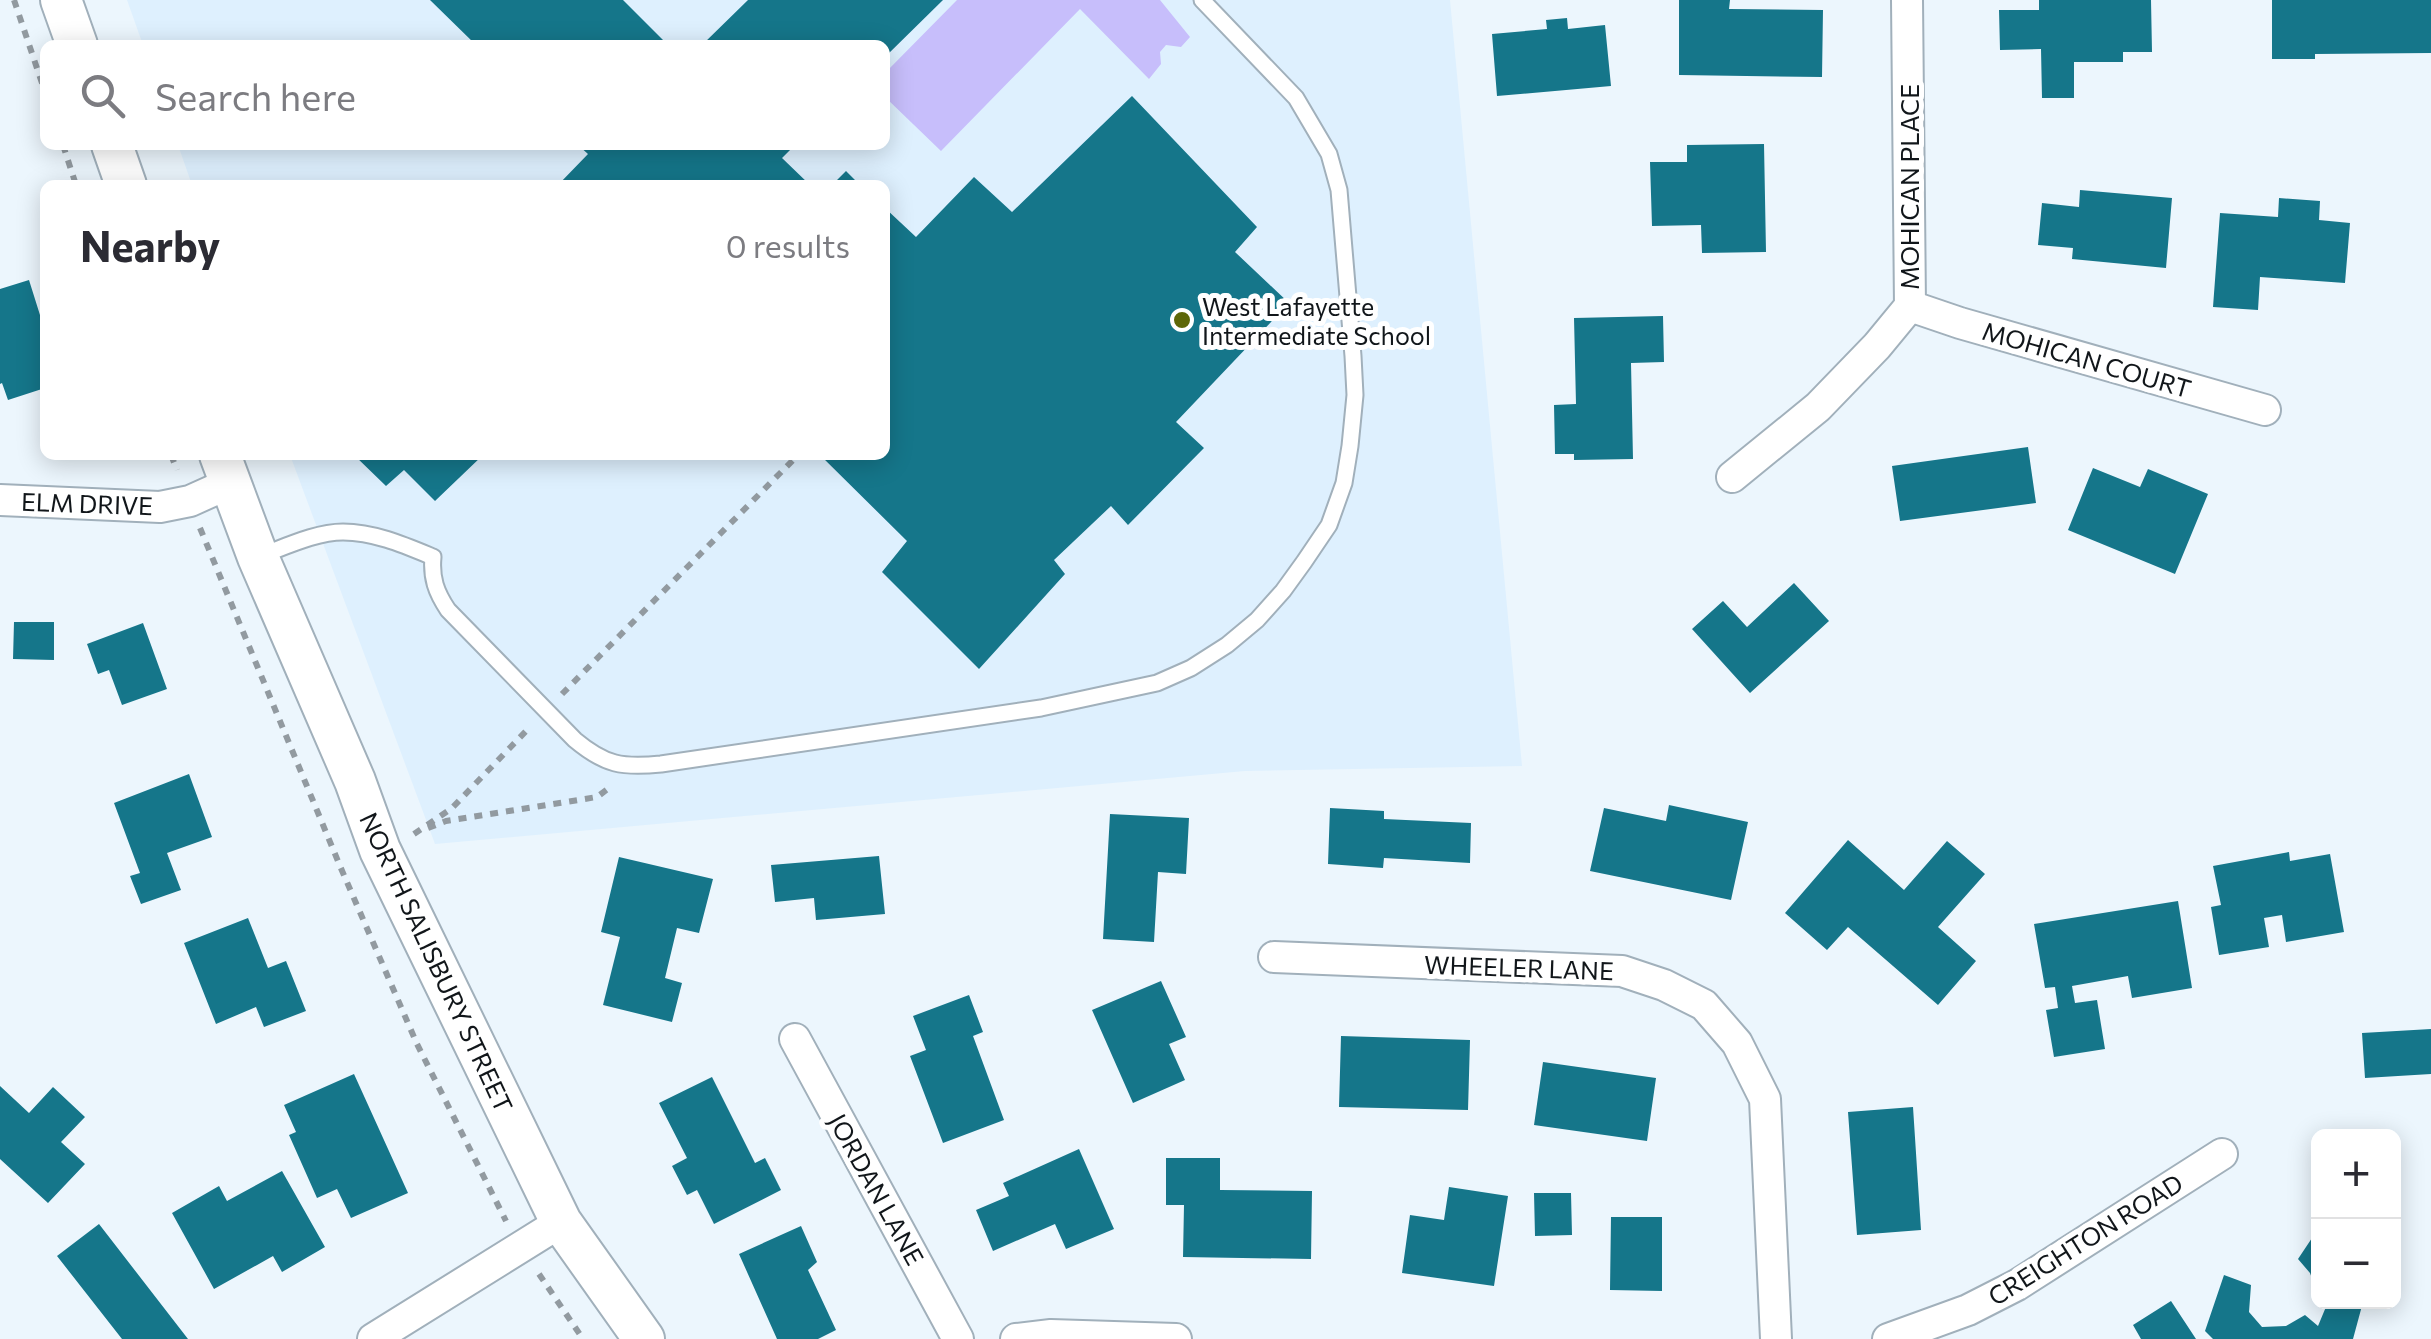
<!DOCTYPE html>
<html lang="en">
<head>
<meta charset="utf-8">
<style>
  body { margin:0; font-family:Commissioner,sans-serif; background:#f7f7f7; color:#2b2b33 }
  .controls { position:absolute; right:30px; bottom:30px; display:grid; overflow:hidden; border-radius:15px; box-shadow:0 5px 25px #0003 }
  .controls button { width:90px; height:90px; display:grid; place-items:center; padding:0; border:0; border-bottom:2px solid #e1e1e2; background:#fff; color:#2b2b33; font:50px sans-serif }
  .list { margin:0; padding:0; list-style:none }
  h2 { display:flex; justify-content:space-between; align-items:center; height:130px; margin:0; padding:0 40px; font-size:42px }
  h2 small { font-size:32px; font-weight:400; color:#7c7c81 }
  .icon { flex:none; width:55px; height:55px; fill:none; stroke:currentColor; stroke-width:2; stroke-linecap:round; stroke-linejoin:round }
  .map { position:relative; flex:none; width:2431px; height:1339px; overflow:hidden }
  .search { position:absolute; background:#fff; box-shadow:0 5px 25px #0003; left:40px; top:40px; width:850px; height:110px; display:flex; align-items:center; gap:25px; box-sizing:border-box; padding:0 35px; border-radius:15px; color:#7c7c81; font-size:38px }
  .panel { position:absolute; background:#fff; box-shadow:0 5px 25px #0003; left:40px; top:180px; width:850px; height:280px; border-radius:15px }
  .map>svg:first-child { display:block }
  .built { fill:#def0fe }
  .green { fill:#c7befb }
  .building { fill:#15768a }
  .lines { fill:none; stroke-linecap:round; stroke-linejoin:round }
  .lane-casing { stroke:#a1b0bb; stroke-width:19 }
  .street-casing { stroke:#a1b0bb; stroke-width:34 }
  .secondary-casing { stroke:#a1b0bb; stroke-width:44 }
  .path { stroke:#929aa0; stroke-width:6; stroke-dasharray:8 8; stroke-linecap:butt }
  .lane { stroke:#fff; stroke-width:15 }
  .street { stroke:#fff; stroke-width:30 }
  .secondary { stroke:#fff; stroke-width:40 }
  .poi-dot { fill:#5d6709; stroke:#fff; stroke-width:4 }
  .labels { text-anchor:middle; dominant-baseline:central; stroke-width:10; stroke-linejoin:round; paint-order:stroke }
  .street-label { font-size:25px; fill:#11161a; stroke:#fff }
  .poi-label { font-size:25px; fill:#11161a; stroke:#fff; text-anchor:start }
</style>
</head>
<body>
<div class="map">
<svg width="2431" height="1339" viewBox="0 0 2431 1339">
  <rect width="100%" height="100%" fill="#ecf6fd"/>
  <path class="built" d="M127,0h1323l72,766 -277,5 -810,73 -145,-389h595v-270h-693l-14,-40h707v-100h-742z"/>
  <path class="green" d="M957,0h203l30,37 -9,10 -15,-2 -6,7 1,12 -12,15 -69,-70 -139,142 -56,-54v-24z"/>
  <path class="building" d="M430,0h193l45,45h-192z
    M748,0h195l-58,57v-12h-183z
    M1679,0h51l-1,9 94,1 -1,67 -143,-2z
    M2039,0h112l1,52h-29v10h-49v36h-32l-1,-49 -41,1 -1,-40h40z
    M2272,0h159v53l-116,1v5h-43z
    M1567,18l1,11 37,-4 6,61 -114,10 -5,-62 55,-5 -1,-9z
    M1132,96l125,131 -22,25 54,51 -113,119 28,26 -76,77 -17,-19 -57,54 11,14 -86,95 -97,-97 25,-31 -87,-86h65v-247l31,29 58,-60 38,35z
    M1764,144l2,108 -64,1 -1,-28 -49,1 -2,-64h37v-17z
    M578,145h217l-13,13 28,27h-252l30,-31z
    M846,171l14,14h-28z
    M2080,190l92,8 -6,70 -94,-9 1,-11 -35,-3 4,-42 37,4z
    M2279,198l41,3 -1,19 31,3 -5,60 -85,-6 -2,33 -45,-3 7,-94 58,4z
    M29,280l16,51v57l-37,12 -6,-17 -2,1v-95z
    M1663,316l1,46 -33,1 2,96 -59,1v-6h-19l-1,-49 22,-1 -2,-86z
    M2028,447l8,56 -136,18 -8,-55z
    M354,455h129l-48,46 -31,-31 -18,16z
    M2093,468l47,19 8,-18 60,25 -33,80 -107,-44z
    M1794,583l35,38 -79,72 -58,-64 31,-28 24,26z
    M14,622h40v38l-41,-1z
    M143,623l24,66 -45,16 -13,-35 -11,4 -11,-30z
    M189,774l23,63 -45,16 14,37 -40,14 -11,-28 10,-3 -26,-70z
    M1669,805l79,17 -17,78 -141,-29 14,-63 62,13z
    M1330,808l54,3v8l87,4 -1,40 -86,-5 -1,10 -55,-4z
    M1110,814l79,4 -3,56 -28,-2 -4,70 -51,-3z
    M1848,840l56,50 43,-49 38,33 -47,53 38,34 -38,44 -90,-78 -21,23 -42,-37z
    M2289,852l1,9 40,-7 14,78 -58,10 -4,-27 -18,3 5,29 -50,8 -8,-48 10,-2 -8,-39z
    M879,856l6,58 -69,6 -2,-22 -39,4 -4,-37z
    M619,857l94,22 -14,54 -22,-5 -12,50 17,5 -10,39 -69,-17 17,-68 -19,-5z
    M2178,901l14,87 -60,10 -4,-22 -56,10 3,17 22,-3 8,49 -51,8 -8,-47 12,-2 -3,-21 -10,1 -11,-64z
    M248,918l20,50 18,-7 20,50 -42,16 -8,-20 -40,17 -32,-81z
    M1161,981l25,56 -17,7 16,36 -52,23 -41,-93z
    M969,995l14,37 -10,4 31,84 -61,23 -33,-87 16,-6 -13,-34z
    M2431,1029v45l-66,4 -3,-45z
    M1341,1036l129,4 -2,70 -129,-3z
    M1543,1062l113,16 -9,63 -113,-16z
    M354,1074l54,119 -57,25 -14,-29 -20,9 -28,-63 7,-3 -12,-27z
    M712,1077l43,86 10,-5 16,32 -67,34 -17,-34 -10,5 -15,-29 15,-8 -28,-55z
    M0,1086l29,27 24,-26 32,30 -24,25 24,22 -37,39 -48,-44z
    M1913,1107l8,123 -64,5 -9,-123z
    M1079,1149l35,80 -48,20 -11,-25 -62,27 -17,-41 33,-14 -6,-13z
    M1166,1158h54v32l92,1 -1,68 -128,-2 1,-52h-18z
    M282,1171l43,76 -43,25 -9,-16 -59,33 -42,-76 47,-27 8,15z
    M1449,1187l59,9 -14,90 -92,-13 8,-58 34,5z
    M1534,1193h37l1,42 -37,1z
    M1611,1217h51v74l-52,-1z
    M99,1224l89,115h-66l-65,-83z
    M801,1226l16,36 -9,8 28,60 -18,9h-41l-38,-85z
    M2318,1229v66l-8,-22 -12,-14z
    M2224,1275l27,10 -2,27 13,15 24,-1 19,-11 13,11 10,-24h35l-10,37h-140l-8,-8z
    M2171,1301l25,38h-55l-8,-14z"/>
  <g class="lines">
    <defs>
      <path id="lane" d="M260,556c25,-9 56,-24 83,-24 31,0 61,13 90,25 -2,21 3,35 15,53l127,130c30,25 47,28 86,24l380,-56 116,-25 34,-15 36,-23 30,-25 26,-29 21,-29 25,-37 15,-42 6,-37 5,-51 -2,-39 -14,-166 -10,-36 -33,-56 -94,-98"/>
      <path id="street" d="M1910,306l50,17 305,87
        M1732,477l86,-70 59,-61 33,-40 -3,-306
        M0,500l160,7 30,-6 40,-18
        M1274,957l348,14 42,14 40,20 33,38 28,56 11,240
        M795,1039l163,300
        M373,1339l188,-117
        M1016,1339l35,-4 125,4
        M1888,1339l80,-29 49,-25 205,-131"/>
      <path id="secondary" d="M61,0l16,45
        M112,145l14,40
        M220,455l38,102 97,224 25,69 181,372 83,117"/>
    </defs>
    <use href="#lane" class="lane-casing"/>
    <use href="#street" class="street-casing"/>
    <use href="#secondary" class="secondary-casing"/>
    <path class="path" d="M14,0l31,92
      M63,145l13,40
      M171,455l6,15
      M200,528l140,338 77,178 89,177
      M562,694l236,-239
      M428,828l18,-7 151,-24 12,-9
      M414,834l38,-26 77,-80
      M539,1274l44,65"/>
    <use href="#lane" class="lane"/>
    <use href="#street" class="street"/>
    <use href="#secondary" class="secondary"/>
  </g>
  <circle class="poi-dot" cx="1182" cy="320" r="10"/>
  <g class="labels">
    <g class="street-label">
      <text transform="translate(1909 187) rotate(-90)">MOHICAN PLACE</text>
      <text transform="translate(2087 359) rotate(16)">MOHICAN COURT</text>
      <text transform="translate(87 503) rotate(2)">ELM DRIVE</text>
      <text transform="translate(437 962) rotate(65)">NORTH SALISBURY STREET</text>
      <text transform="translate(1519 967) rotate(2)">WHEELER LANE</text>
      <text transform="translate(877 1189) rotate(61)">JORDAN LANE</text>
      <text transform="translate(2085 1239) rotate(-32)">CREIGHTON ROAD</text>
    </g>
    <g class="poi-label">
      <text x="1202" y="306">West Lafayette<tspan x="1202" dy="29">Intermediate School</tspan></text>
    </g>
  </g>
</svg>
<div class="controls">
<button>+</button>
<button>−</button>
</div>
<div class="search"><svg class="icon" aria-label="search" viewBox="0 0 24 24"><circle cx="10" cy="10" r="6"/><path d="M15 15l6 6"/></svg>Search here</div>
<section class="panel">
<h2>Nearby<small>0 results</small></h2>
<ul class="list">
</ul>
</section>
</div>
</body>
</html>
